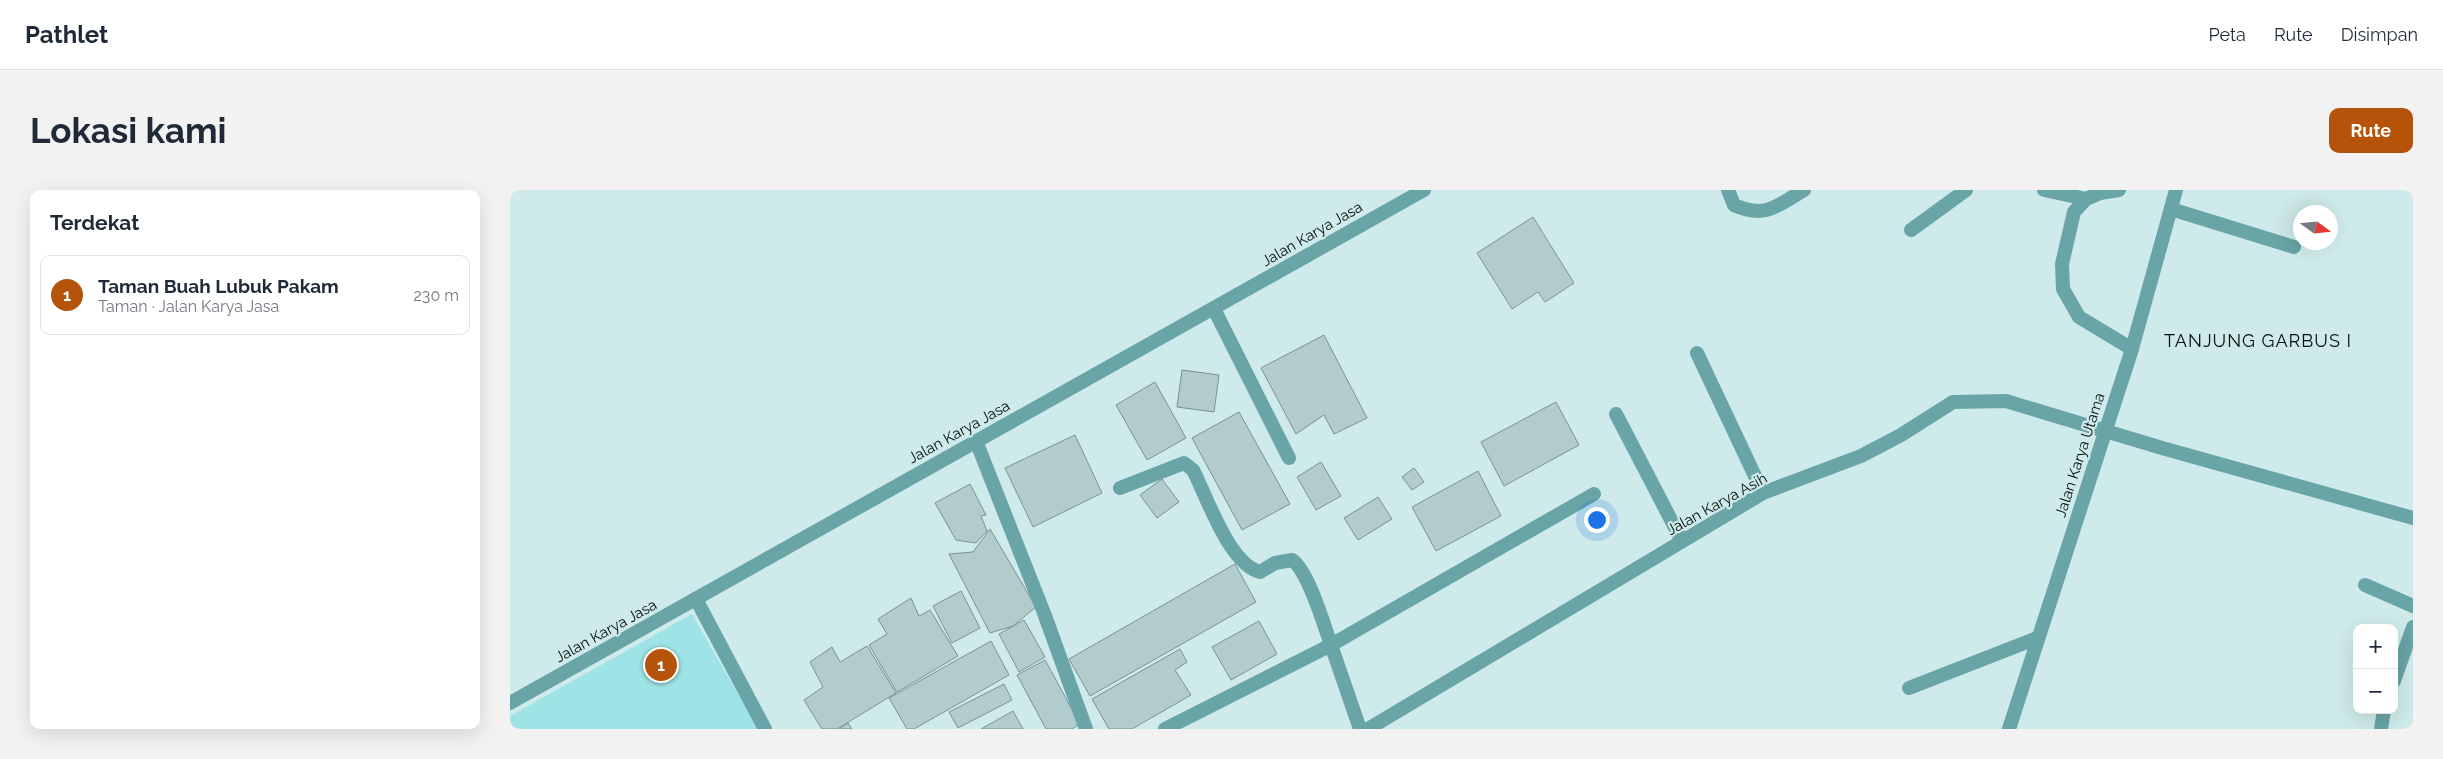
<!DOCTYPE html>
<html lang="id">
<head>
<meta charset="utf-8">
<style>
  body { margin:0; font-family:Raleway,sans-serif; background:#f2f2f3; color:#1f2937 }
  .controls { position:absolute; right:15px; bottom:15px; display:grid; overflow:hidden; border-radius:10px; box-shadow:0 5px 20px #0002 }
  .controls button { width:45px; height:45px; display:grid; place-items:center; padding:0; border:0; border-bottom:1px solid #e0e1e3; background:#fff; color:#1f2937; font:25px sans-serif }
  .compass { position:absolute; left:1783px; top:15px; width:45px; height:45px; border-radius:50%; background:#fff; box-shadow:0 5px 20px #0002; rotate:105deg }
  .you { position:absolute; left:1086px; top:329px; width:18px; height:18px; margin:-12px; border:4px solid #fff; border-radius:50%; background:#1a73e8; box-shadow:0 0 0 8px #1a73e833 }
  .badge { display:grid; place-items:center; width:32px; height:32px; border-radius:50%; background:#b45309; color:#fff; font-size:16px; font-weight:700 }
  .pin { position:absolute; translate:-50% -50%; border:2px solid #fff; box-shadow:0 1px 5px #0006 }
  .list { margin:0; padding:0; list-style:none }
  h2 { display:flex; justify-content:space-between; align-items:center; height:65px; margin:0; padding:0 20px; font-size:21px }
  h2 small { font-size:16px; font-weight:400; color:#747a83 }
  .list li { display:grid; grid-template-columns:32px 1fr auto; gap:15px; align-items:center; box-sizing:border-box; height:80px; margin:0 10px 10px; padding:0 10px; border:1px solid #e0e1e3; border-radius:10px }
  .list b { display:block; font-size:19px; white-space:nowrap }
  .list p { margin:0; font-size:16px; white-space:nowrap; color:#747a83 }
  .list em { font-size:16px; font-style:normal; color:#747a83 }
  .map { position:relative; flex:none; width:1903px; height:539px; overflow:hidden; border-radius:10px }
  header { display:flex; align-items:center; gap:30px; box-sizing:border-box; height:70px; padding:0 25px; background:#fff; border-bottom:1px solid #e0e1e3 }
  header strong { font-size:24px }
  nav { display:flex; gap:28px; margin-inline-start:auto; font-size:18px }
  .intro { display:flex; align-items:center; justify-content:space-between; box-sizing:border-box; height:120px; padding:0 30px }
  h1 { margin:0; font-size:35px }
  .button { padding:12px 22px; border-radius:10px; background:#b45309; color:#fff; font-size:18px; font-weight:700 }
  main { display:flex; gap:30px; padding:0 30px }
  aside { flex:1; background:#fff; border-radius:10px; box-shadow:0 5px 20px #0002 }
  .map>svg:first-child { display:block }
  .green { fill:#9ee4e6 }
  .building { fill:#b2cccd; stroke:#799293 }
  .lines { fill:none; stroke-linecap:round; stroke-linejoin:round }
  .service { stroke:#69a4a6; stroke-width:14 }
  .minor { stroke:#69a4a6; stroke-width:14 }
  .tertiary { stroke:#69a4a6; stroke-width:14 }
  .labels { text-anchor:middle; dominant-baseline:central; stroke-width:4.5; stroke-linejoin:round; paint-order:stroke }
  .street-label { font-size:15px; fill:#060f0f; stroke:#cfeaea }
  .quarter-label { font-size:18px; letter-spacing:1px; fill:#060f0f; stroke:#cfeaea }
</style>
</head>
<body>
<header>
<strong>Pathlet</strong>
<nav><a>Peta</a><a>Rute</a><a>Disimpan</a></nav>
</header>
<div class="intro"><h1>Lokasi kami</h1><a class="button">Rute</a></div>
<main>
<aside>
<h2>Terdekat<small></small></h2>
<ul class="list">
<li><span class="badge">1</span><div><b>Taman Buah Lubuk Pakam</b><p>Taman · Jalan Karya Jasa</p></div><em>230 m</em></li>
</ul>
</aside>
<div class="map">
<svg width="1903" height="539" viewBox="0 0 1903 539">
  <rect width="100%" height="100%" fill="#cfeaea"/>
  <path class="green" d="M182,424l66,115h-248v-13z"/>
  <path class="building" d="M1023,27l41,66 -29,19 -7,-10 -26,17 -35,-56z
    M814,145l43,83 -33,16 -10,-19 -28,19 -35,-66z
    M672,180l37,5 -5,37 -37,-5z
    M645,192l31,56 -39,22 -31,-55z
    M1046,212l23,43 -75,41 -23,-44z
    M729,222l51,92 -48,26 -50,-92z
    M565,245l27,58 -69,34 -28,-59z
    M811,272l20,34 -25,14 -19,-33z
    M904,278l10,14 -12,8 -10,-13z
    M968,281l23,45 -65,35 -24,-44z
    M652,289l17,23 -22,16 -17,-23z
    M460,294l16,31 -5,1 6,15 -11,12 -20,-3 -21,-37z
    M868,307l14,22 -34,21 -14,-22z
    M480,339l46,78 -23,19 -23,7 -41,-79 24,-2z
    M725,374l21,38 -166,94 -21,-37z
    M451,401l19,37 -28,15 -19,-37z
    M401,408l8,18 11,-6 28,46 -61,36 -28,-47 18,-11 -9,-15z
    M514,430l21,37 -26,15 -20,-38z
    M749,431l18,33 -46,26 -19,-33z
    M481,451l18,34 -95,54h-7l-18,-31z
    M357,456l29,47 -59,36h-15l-18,-29 19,-13 -13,-25 22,-15 8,15z
    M670,459l7,13 -12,8 16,25 -59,34h-23l-17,-30z
    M535,470l35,64 -8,5h-26l-29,-54z
    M494,494l8,16 -54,28 -9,-16z
    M503,521l10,18h-42z
    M338,533l4,6h-13z"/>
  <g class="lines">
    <path class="service" d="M1218,0l6,15c31,14 43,1 70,-15
      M1534,0l42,9
      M1609,0l-19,3 -14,6 -12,13 -12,52 1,25 16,28 53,32
      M1661,19l123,38
      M1401,40l55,-40
      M704,119l75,149
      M1187,163l66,140
      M1106,224l66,127
      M466,251l68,172 42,116
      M610,298l64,-25 9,7c14,27 36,94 67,102l15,-9 17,-3c16,10 32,65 39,85l-166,84
      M1855,395l48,21
      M1884,491l19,-54
      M1399,498l128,-50
      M850,539l-29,-84 263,-151
      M1871,539l3,-19"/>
    <path class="minor" d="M186,409l69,130
      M858,539l395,-236 98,-37 40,-21 52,-33 53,-1 156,47 251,70
      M1499,539l123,-380 44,-159"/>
    <path class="tertiary" d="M0,513l914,-513"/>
  </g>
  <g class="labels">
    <g class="street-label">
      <text transform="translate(802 44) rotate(-30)">Jalan Karya Jasa</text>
      <text transform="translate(449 242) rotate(-29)">Jalan Karya Jasa</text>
      <text transform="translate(1570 265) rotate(-72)">Jalan Karya Utama</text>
      <text transform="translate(1207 314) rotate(-29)">Jalan Karya Asih</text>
      <text transform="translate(96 441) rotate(-29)">Jalan Karya Jasa</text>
    </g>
    <g class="quarter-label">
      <text x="1748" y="150">TANJUNG GARBUS I</text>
    </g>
  </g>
</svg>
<div class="controls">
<button>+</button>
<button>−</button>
</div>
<svg class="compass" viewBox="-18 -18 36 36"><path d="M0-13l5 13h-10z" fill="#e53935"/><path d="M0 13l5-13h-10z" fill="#747a83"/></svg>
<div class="you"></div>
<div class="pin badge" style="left:151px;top:475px">1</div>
</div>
</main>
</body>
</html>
